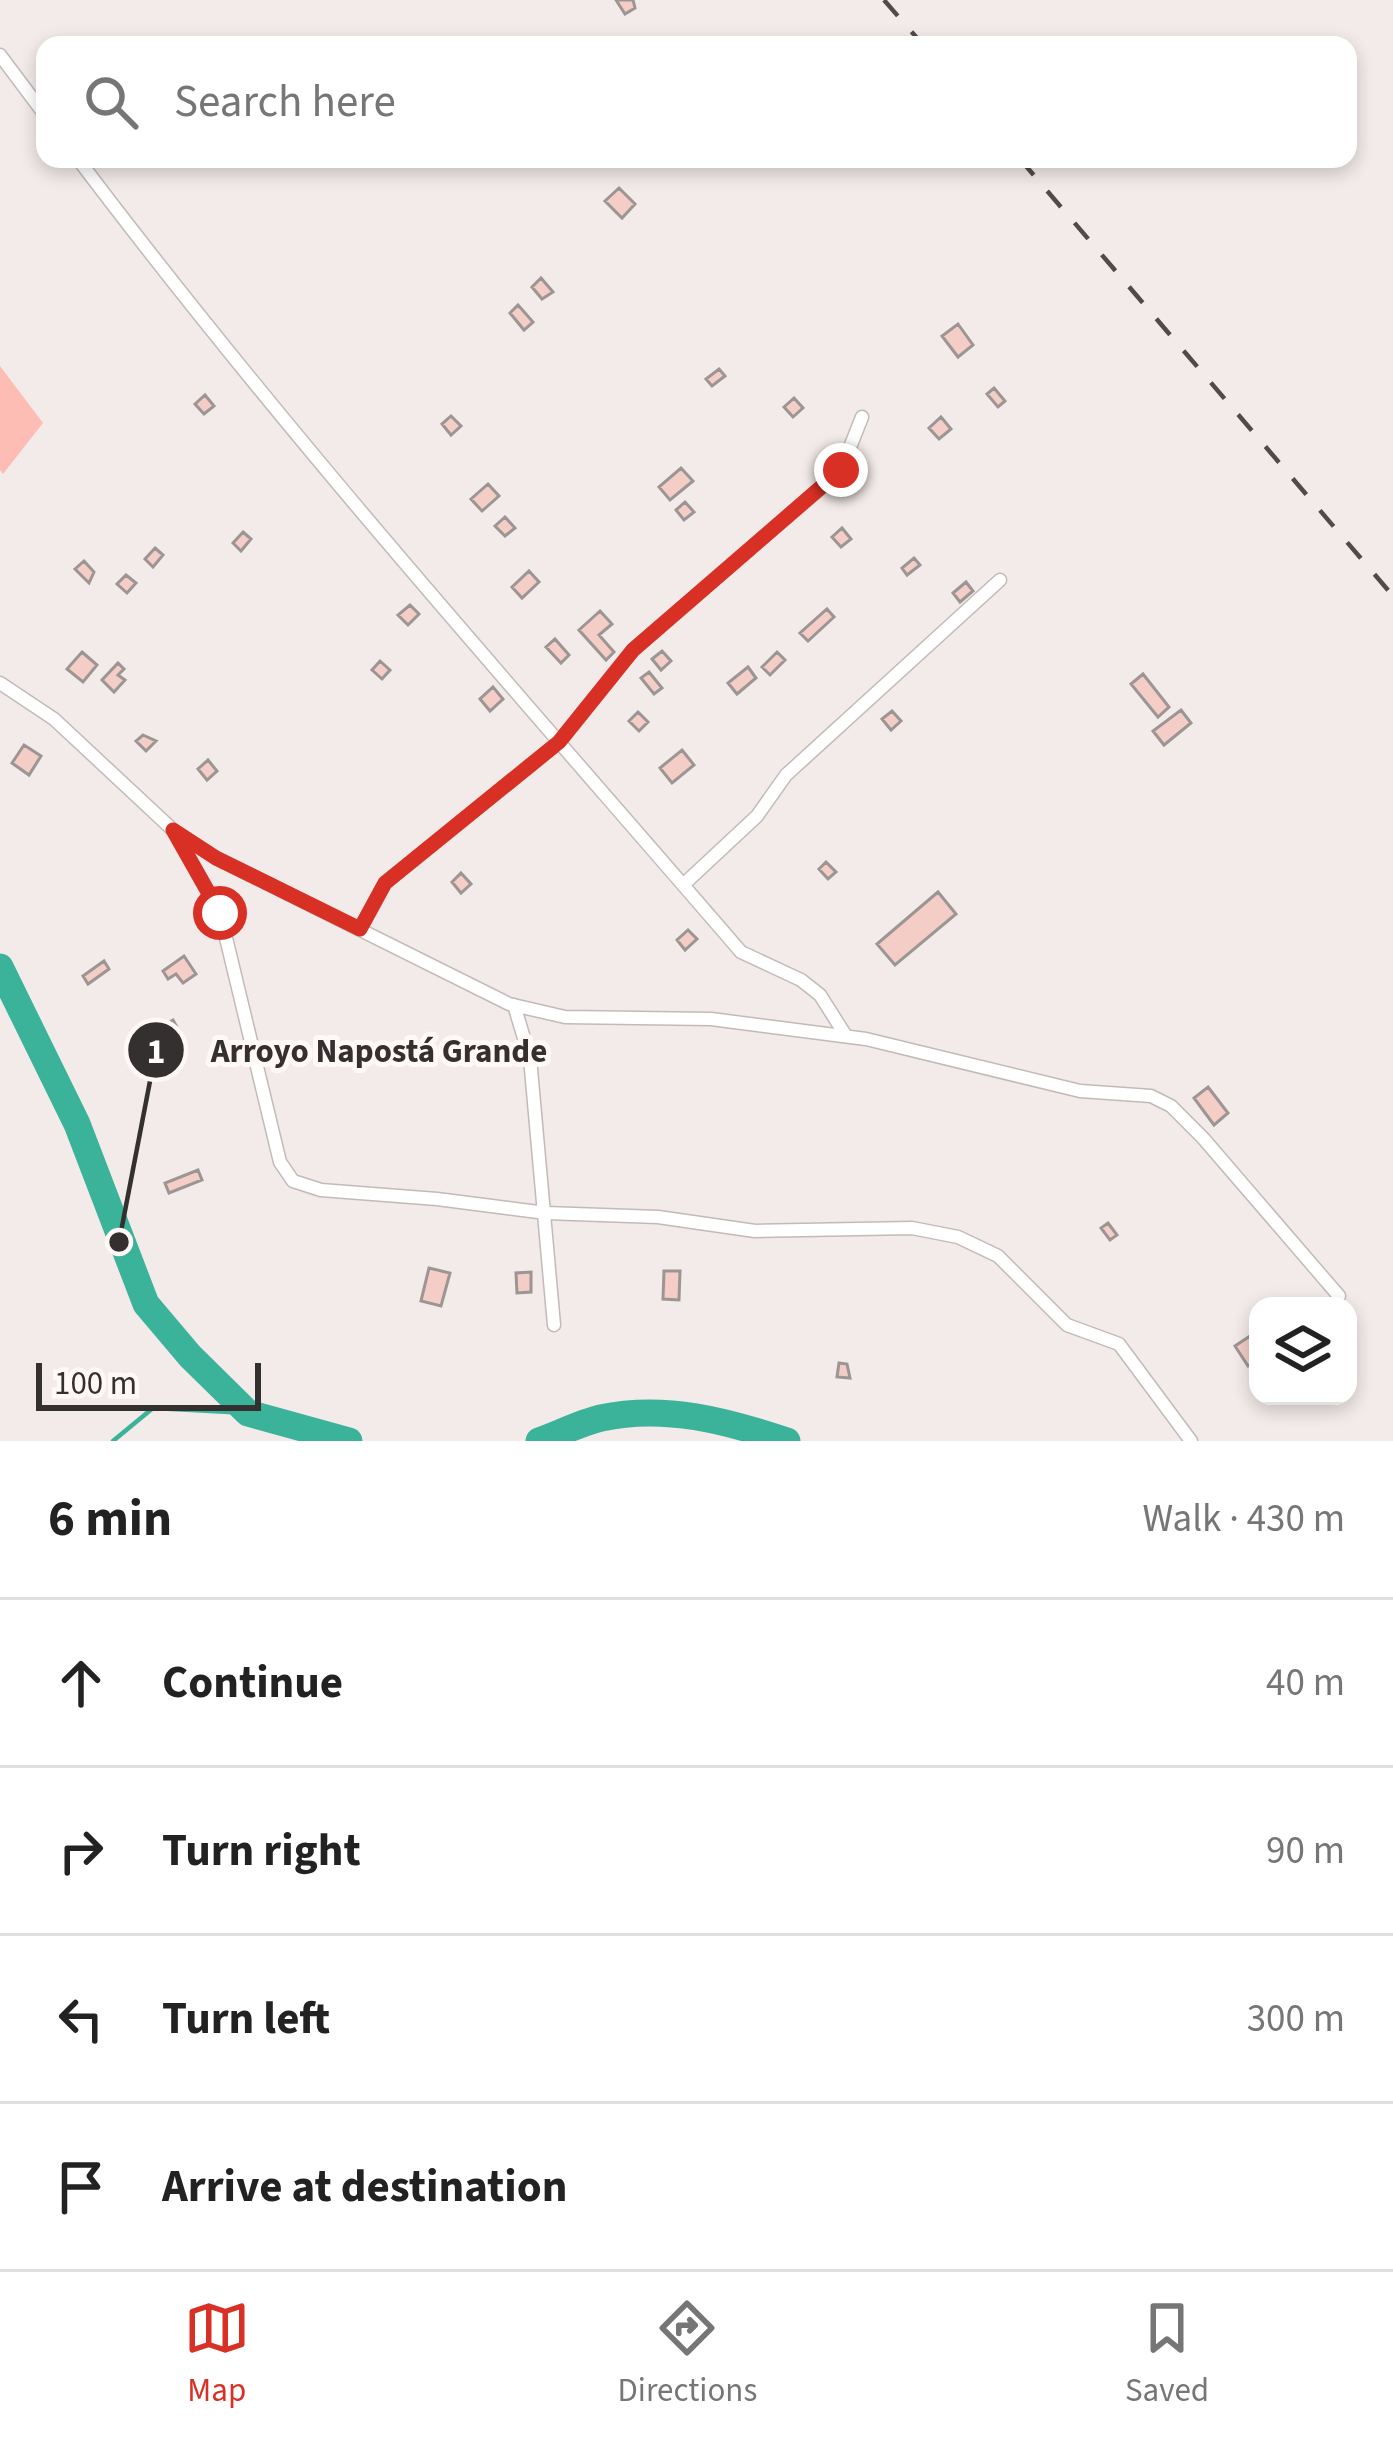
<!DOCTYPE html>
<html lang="en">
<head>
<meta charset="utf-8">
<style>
  body { margin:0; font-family:"Source Sans 3",sans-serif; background:#f6f6f6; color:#222 }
  .controls { position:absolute; right:36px; bottom:36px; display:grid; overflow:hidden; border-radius:24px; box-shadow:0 6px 18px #0003 }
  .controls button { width:108px; height:108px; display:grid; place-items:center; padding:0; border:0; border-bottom:3px solid #e0e0e0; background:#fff; color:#222; font:60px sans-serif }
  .scale { position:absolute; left:36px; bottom:30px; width:225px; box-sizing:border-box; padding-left:12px; border:6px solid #33302f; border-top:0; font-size:33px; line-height:42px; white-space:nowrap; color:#33302f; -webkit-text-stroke:9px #fff8f7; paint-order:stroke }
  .stop { position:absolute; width:36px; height:36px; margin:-27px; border:9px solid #d93025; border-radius:50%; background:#fff }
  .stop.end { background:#d93025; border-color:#fff; box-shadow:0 3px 12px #0008 }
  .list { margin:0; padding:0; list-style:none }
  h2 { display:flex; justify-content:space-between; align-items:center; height:156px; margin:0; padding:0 48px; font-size:51px }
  h2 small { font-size:39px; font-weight:400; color:#767676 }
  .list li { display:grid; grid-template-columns:78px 1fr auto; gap:36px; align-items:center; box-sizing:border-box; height:168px; padding:0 48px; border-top:3px solid #e0e0e0 }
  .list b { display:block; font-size:45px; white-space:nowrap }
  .list em { font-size:39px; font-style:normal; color:#767676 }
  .icon { flex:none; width:66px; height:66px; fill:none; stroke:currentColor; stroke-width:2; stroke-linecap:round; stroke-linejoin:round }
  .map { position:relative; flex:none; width:1393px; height:1441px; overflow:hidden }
  .search { position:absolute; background:#fff; box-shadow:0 6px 18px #0003; left:36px; right:36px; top:36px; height:132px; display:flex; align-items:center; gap:30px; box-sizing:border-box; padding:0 42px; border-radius:24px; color:#767676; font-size:45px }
  .sheet { height:828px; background:#fff }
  nav { display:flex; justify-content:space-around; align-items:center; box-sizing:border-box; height:168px; border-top:3px solid #e0e0e0; background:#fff; font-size:33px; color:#767676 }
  nav a { display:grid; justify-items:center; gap:6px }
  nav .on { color:#d93025 }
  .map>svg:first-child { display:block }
  .green { fill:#fdbdb4 }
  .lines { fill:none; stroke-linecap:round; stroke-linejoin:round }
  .stream { stroke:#3ab39a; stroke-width:4.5 }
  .river { stroke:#3ab39a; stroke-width:27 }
  .building { fill:#f4cdc7; stroke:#9d9594; stroke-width:3 }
  .street-casing { stroke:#c2bab9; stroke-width:15 }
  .street { stroke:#fff; stroke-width:12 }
  .rail { stroke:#4f4b4a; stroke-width:4.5; stroke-dasharray:21 21; stroke-linecap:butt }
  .route { stroke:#d93025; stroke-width:15 }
  .leader { fill:none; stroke:#33302f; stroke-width:4.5 }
  .callout-dot { fill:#33302f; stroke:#fff8f7; stroke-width:4.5 }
  .mark-label { font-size:36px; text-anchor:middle; font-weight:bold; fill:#fff }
  .callout-label { font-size:33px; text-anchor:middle; font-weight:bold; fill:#33302f; stroke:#fff8f7; stroke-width:10; stroke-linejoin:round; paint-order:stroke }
</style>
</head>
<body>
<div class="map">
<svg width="1393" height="1441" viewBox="0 0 1393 1441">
  <rect width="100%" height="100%" fill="#f3ebe9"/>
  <path class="green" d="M0,366l43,57 -40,51 -3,-4z"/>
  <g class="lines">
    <path class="stream" d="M113,1441l40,-33 95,5"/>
    <path class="river" d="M0,967l77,157 69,180 44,52 58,57 101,28
      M539,1441c20,-7 41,-18 62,-23 64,-14 126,3 186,23"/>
  </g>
  <path class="building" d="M616,0h17l2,8 -10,6z
    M619,188l16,16 -13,14 -17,-17z
    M541,278l12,14 -11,7 -10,-12z
    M518,305l15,17 -9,8 -14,-17z
    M958,324l15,21 -15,12 -16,-21z
    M719,369l6,7 -13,10 -6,-7z
    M994,388l11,13 -7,6 -11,-13z
    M205,395l9,11 -10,8 -9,-10z
    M794,398l9,10 -10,9 -9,-10z
    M451,416l10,10 -10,9 -9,-11z
    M941,417l10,12 -12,10 -10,-11z
    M681,468l12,13 -23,19 -11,-13z
    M488,484l11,12 -17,15 -11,-12z
    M685,502l9,10 -10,8 -8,-10z
    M505,517l10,11 -10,8 -10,-10z
    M842,528l9,11 -10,8 -9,-10z
    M243,532l8,7 -10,12 -8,-8z
    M155,548l8,7 -10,12 -8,-8z
    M914,558l6,7 -13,10 -5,-7z
    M84,561l10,11 -5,11 -14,-14z
    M529,571l10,11 -17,16 -10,-11z
    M126,575l10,8 -9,10 -10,-9z
    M966,582l7,9 -13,11 -7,-9z
    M410,605l9,9 -11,11 -10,-10z
    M827,609l7,8 -26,24 -8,-8z
    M600,611l12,13 -13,11 15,17 -8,8 -27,-30z
    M555,639l14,16 -8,8 -15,-16z
    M662,651l9,10 -10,9 -9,-11z
    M82,652l15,13 -14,17 -16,-13z
    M777,652l8,8 -15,15 -8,-8z
    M380,661l10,9 -8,9 -10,-9z
    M118,663l6,6 -6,6 7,5 -11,12 -12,-12z
    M748,667l8,11 -19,16 -9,-11z
    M649,672l13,16 -8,6 -13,-16z
    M1143,674l26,33 -11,10 -27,-33z
    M493,687l10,12 -13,12 -10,-12z
    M1181,710l10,13 -27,22 -11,-14z
    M892,711l9,10 -10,9 -9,-11z
    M638,712l10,10 -9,9 -10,-10z
    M143,735l13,6 -10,10 -10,-10z
    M24,745l17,11 -12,19 -17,-12z
    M682,750l12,15 -22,18 -12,-15z
    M208,760l9,11 -10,9 -9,-11z
    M826,862l10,10 -8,7 -9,-10z
    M461,873l10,11 -10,9 -9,-11z
    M938,892l18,22 -61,51 -18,-21z
    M688,930l9,9 -12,11 -8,-10z
    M184,956l12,18 -13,9 -7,-9 -8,5 -5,-8z
    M104,961l5,8 -21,15 -5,-8z
    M173,1020l5,9 -17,11 -6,-9z
    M1208,1087l20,26 -14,12 -20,-27z
    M198,1170l4,10 -33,13 -4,-10z
    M1108,1223l9,12 -7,5 -9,-12z
    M429,1268l21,5 -9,33 -20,-5z
    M664,1271h16l-1,29 -16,-1z
    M531,1272v20l-14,1 -1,-20z
    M1250,1336l8,11v12l-10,7 -13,-20z
    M839,1363l8,1 3,14 -13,-1z"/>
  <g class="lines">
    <defs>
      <path id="street" d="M0,55l45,60
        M78,159c208,276 438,532 663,793l60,28 19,15 26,41
        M0,683l54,36 119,111 43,28 293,146 56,13 146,2 155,20 214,52 71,5 20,10 32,32 136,158
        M174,831l46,82 60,249 13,19 28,9 116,9 109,14 112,4 97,14 157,-3 46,9 40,19 69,69 52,19 72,97
        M683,885l74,-69 29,-41 214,-195
        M360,929l25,-46 174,-141 74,-92 208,-180 21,-53
        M514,1005l16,53 24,267"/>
    </defs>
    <use href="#street" class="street-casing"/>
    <use href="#street" class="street"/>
    <path class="rail" d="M884,0l39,45
      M1020,159l373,437"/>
  </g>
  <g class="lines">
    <path class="route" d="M220,913l-47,-83 43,28 144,71 25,-46 174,-141 74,-92 208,-180"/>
  </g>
  <path class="leader" d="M119 1242L156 1050"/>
  <g class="callout-dot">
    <circle cx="119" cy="1242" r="12"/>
    <circle cx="156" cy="1050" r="30"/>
  </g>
  <g class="mark-label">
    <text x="156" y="1063">1</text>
  </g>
  <g class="callout-label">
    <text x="379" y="1062">Arroyo Napostá Grande</text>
  </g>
</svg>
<div class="controls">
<button><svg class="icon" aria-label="layers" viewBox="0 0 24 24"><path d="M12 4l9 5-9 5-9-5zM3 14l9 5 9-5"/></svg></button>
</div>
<div class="scale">100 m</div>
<div class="stop" style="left:220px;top:913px"></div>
<div class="stop end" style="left:841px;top:470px"></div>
<div class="search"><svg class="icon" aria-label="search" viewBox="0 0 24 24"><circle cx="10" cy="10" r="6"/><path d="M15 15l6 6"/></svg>Search here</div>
</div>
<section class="sheet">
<h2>6 min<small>Walk · 430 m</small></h2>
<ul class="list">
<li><svg class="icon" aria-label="ahead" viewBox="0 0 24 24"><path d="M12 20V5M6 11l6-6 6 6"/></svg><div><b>Continue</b></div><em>40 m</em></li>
<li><svg class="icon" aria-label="right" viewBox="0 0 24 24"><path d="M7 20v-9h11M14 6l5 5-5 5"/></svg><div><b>Turn right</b></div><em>90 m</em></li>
<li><svg class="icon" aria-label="left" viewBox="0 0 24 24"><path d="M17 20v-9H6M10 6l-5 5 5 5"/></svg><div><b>Turn left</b></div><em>300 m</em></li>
<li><svg class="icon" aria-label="arrive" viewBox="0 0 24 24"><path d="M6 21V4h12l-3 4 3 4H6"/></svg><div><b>Arrive at destination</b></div></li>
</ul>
</section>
<nav>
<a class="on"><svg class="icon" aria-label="map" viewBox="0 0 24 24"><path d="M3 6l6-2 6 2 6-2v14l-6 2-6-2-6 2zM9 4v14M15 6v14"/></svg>Map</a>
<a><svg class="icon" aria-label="directions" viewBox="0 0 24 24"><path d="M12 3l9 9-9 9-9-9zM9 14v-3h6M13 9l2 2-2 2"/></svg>Directions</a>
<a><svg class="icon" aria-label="saved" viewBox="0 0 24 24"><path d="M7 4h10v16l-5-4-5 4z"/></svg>Saved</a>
</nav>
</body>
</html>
